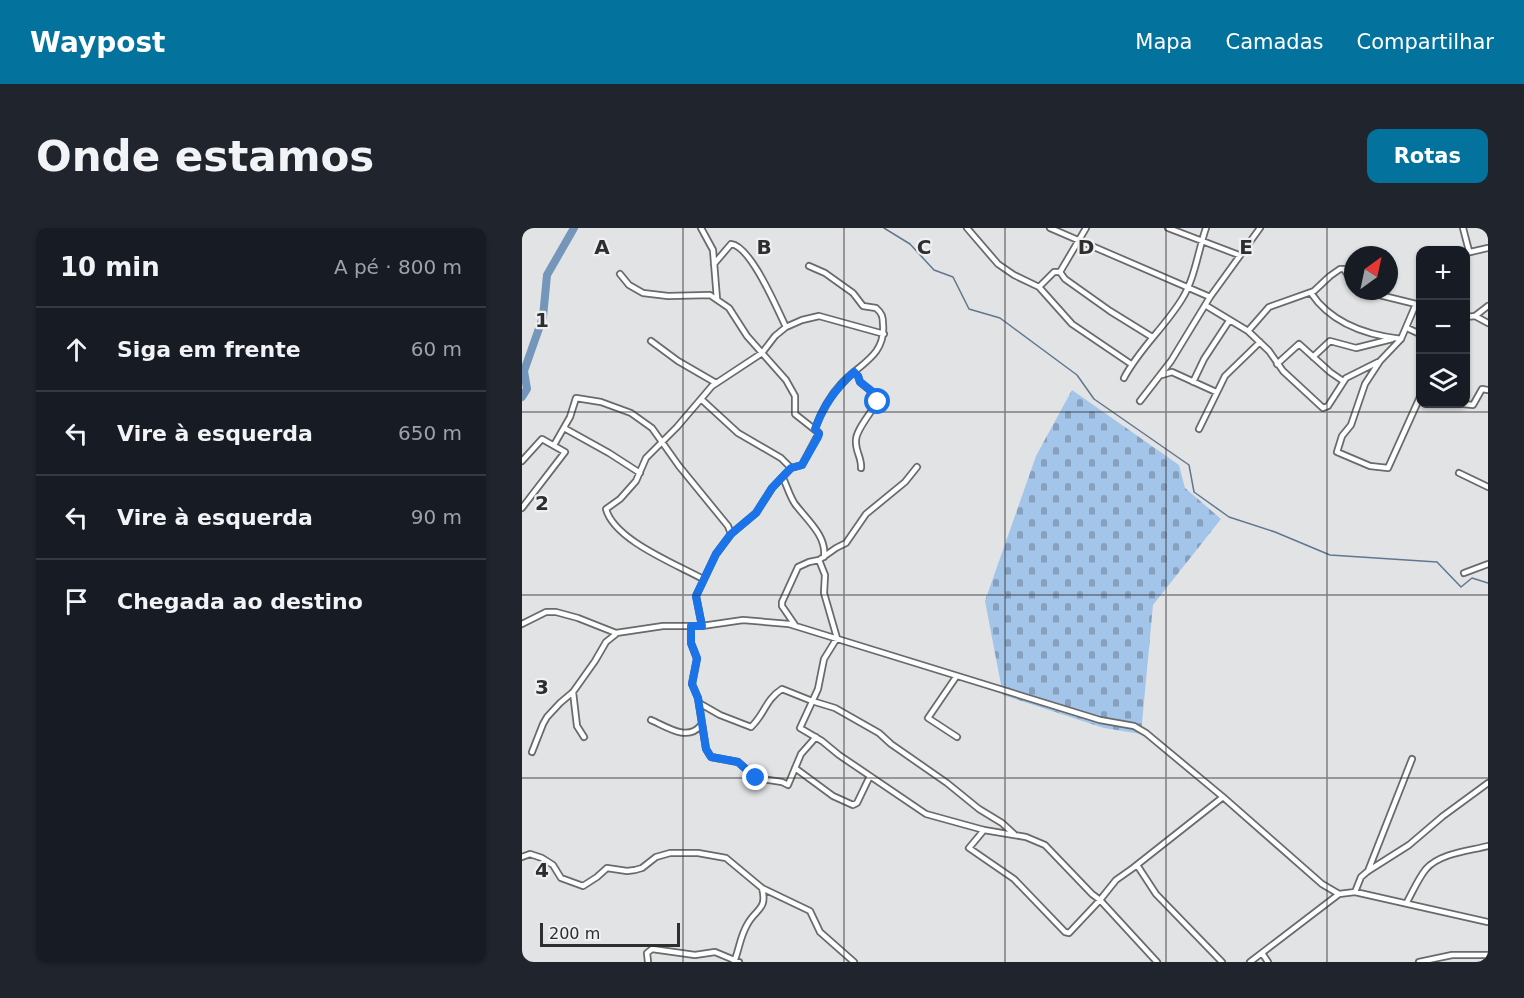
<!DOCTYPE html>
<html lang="pt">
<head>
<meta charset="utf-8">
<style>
  body { margin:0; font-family:"DejaVu Sans",sans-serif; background:#20242c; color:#f1f3f6 }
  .controls { position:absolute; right:18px; top:18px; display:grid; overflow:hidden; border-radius:12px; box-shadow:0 2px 4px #0004 }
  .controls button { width:54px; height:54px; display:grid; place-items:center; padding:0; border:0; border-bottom:2px solid #363941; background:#171b24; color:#f1f3f6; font:30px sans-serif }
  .compass { position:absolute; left:822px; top:18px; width:54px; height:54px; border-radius:50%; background:#171b24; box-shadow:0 2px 4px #0004; rotate:33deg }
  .scale { position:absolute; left:18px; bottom:15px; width:140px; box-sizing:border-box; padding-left:6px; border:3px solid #2e2e2f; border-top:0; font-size:16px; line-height:21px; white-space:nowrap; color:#2e2e2f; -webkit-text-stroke:4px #eff0f1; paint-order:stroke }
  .stop { position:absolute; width:18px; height:18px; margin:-14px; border:4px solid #1a73e8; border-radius:50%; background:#fff }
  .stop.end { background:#1a73e8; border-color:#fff; box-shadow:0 2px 6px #0008 }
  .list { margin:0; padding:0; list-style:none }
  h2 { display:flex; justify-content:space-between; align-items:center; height:78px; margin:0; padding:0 24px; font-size:26px }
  h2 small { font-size:20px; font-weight:400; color:#9ea1a6 }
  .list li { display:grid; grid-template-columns:39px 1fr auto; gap:18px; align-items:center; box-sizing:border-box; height:84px; padding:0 24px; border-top:2px solid #363941 }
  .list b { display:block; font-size:22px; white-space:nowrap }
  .list em { font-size:20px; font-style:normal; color:#9ea1a6 }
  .icon { flex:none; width:33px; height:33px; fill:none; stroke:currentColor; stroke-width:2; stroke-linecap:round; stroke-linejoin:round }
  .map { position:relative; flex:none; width:966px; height:734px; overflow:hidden; border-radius:12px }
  header { display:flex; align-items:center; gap:36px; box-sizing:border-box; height:84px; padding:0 30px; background:#03729d; color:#fff }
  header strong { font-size:28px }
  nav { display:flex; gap:33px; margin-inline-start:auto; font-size:21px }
  .intro { display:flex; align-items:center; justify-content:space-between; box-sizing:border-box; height:144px; padding:0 36px }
  h1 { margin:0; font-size:42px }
  .button { padding:15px 27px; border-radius:12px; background:#03729d; color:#fff; font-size:21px; font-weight:700 }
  main { display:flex; gap:36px; padding:0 36px }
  aside { flex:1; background:#171b24; border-radius:12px; box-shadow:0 2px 4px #0004 }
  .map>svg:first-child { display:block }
  .cemetery { fill:url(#cemetery-stones) }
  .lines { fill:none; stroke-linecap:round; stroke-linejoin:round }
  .stream { stroke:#5f7790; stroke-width:1.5 }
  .river { stroke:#7496ba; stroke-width:8 }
  .minor-casing { stroke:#696a6b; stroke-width:8 }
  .minor { stroke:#fff; stroke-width:4.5 }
  .route { stroke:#1a73e8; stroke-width:8 }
  .grid { fill:none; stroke:#2e2e2f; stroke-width:1.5; stroke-opacity:0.55 }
  .grid-label { font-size:20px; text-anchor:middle; font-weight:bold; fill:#2e2e2f; stroke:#eff0f1; stroke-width:4.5; stroke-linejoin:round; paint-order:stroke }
</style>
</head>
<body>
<header>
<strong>Waypost</strong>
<nav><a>Mapa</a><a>Camadas</a><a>Compartilhar</a></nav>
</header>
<div class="intro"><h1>Onde estamos</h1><a class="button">Rotas</a></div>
<main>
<aside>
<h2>10 min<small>A pé · 800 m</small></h2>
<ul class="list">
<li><svg class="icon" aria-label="ahead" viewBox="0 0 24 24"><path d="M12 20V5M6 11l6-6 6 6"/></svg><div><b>Siga em frente</b></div><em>60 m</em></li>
<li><svg class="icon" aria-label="left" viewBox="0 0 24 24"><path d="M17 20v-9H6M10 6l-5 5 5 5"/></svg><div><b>Vire à esquerda</b></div><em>650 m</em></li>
<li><svg class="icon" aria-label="left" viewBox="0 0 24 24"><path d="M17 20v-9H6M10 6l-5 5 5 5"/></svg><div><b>Vire à esquerda</b></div><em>90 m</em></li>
<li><svg class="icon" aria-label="arrive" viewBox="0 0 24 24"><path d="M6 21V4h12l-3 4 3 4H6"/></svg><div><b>Chegada ao destino</b></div></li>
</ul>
</aside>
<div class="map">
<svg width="966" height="734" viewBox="0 0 966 734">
  <defs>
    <pattern id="cemetery-stones" width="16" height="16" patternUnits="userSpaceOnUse" patternTransform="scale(1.5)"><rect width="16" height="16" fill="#a4c5ea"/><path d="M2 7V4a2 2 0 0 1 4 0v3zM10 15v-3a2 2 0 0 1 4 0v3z" fill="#86a0be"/></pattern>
  </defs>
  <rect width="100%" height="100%" fill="#e2e3e4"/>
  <path class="cemetery" d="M550,162l107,75 6,23 36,31 -68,86 -12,129 -37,-6 -101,-33 -18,-94 51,-145z"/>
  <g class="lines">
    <path class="stream" d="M362,0l26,16 24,26 19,7 16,32 31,9 77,57 17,24 95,66 5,27 35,25 46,15 55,23 107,7 24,25 11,-9 16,5"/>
    <path class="river" d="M0,169l5,-8 -3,-18 19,-54 4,-42 27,-47"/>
    <defs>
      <path id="minor" d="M179,0l12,22 4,49
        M445,0l31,36 16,11 25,12 33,37 59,40
        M528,0l160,69
        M646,0l71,27
        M941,0l6,23
        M944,25l22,-5
        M192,36l17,-20c20,2 46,65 55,83
        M287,38l16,7 28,20 10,13 13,2c6,5 7,9 7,16 3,32 -24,40 -42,60 -12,13 -20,28 -26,45
        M538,44l5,7 45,32 42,26
        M98,46l9,11 14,8 25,3 42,-1 19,13 18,28 39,44 9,16v18l24,19 -17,32 -11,3 -19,20 -16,25 -25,21 -15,20 -20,42 6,30
        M517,59l15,-15h6l26,-44
        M841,63l57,14
        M789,65c20,30 55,42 90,46
        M894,76l-15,35 -21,22 -15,23 -14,41 -9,11 -5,16 33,14 18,2 32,-71
        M683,77l43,26 21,20 14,20 40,37 5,-2 18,-28 32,-16
        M953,88l13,7
        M944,89l9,-1 13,-10
        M885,100l13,6
        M726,103l21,-24 45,-16 16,-15 10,-7h4l9,14
        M129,113l27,20 38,22
        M791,129l17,-16 26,7 36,-9
        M755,136l22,-20 31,28 13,9
        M332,144l4,4 2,6 19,16c-5,12 -23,31 -23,42 -1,11 6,18 5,28
        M640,147l10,-3 44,20
        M602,150c15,-29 41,-51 58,-79 13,-21 16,-48 24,-71
        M671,154l11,-23 25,-38
        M179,171l37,34 43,25 10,10
        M618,173l31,-40 39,-64 50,-69
        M941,176l10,1 9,-16 6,1
        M42,200l45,25 31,20
        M677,201l26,-53 35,-34
        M32,217l16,-28 6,-19 25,4 30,11 21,15 27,38 49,60 3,8
        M0,233l20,-22 23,13 -43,56
        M937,245l29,14
        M261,250c4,8 7,19 12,26 12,16 32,32 29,53
        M297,332l6,15 -1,18 13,45 -13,21 -6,30 -18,39 22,13 17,14 87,59 58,16 42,7 19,8 47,49 8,6 57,62
        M942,345l24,-9
        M181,351c-27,-15 -89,-39 -97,-70l14,-10 16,-18 10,-23 31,-31 35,-41 50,-33 13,-17 11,-9 16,-7 17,-4 65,18
        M0,396l24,-12h10l22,6 38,15 47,-7h39l41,-6 46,4 311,96 34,6 12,7 77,64 99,87 17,10 16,-2 133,30
        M273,397l-13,-19v-4l16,-35 11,-5 10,-2 17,-12 10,-5 20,-29 39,-32 12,-15
        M169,398v17l6,16 -5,25 6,14 8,51 5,8 27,5 18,16 26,4 6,3 13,-31 15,-17
        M434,449l-28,41 29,19
        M51,464l4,34 7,11
        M177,475l21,12 31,12c14,-13 14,-27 31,-38l30,12 23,7 44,25 12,11 56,39 32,26 23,14 12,11
        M129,492c16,7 37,22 50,5
        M10,524l11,-28 4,-7 13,-14 13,-11 22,-31 11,-19 10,-8
        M273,540l38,28 20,9 4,-2 13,-27
        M462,602l-15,18 45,31 51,53 4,1 31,-33 16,-20 17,-12 90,-71
        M0,629l8,-3 12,4 11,7 8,13 22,8 14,-9 10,-9 20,3 8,-1 7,-2 14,-11 14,-4h28l28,5 36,30 48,23 10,21 34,30
        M615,637l19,29 66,68
        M846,643l44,-112
        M833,664l6,-15 7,-6 41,-26 34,-29 45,-33
        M885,674c6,-11 11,-23 19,-33 14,-16 43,-18 62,-23
        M740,725l6,9
        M126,734l-1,-9 5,-4 43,6 20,-3 24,10
        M212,734c5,-12 6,-25 13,-37 8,-16 21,-15 15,-37
        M728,734l89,-68
        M897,734l33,-7h36"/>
    </defs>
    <use href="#minor" class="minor-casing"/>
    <use href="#minor" class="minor"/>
  </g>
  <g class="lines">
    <path class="route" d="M234,550l-18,-16 -27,-5 -5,-8 -8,-51 -6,-14 5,-26 -6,-15v-17h11l-6,-30 20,-42 15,-20 25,-21 16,-25 19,-20 11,-3 16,-28 1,-3 -4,-5c8,-23 21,-41 39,-57l4,4 2,6 18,14v6"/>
  </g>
  <path class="grid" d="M161,0v734M322,0v734M483,0v734M644,0v734M805,0v734M0,184h966M0,367h966M0,550h966"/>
  <g class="grid-label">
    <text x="80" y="26">A</text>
    <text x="242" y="26">B</text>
    <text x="402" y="26">C</text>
    <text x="564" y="26">D</text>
    <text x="724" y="26">E</text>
    <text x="20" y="99">1</text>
    <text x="20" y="282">2</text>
    <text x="20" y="466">3</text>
    <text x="20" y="649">4</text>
  </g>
</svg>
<div class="controls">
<button>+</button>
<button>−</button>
<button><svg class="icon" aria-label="layers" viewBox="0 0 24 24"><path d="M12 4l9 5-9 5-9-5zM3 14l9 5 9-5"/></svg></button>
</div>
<svg class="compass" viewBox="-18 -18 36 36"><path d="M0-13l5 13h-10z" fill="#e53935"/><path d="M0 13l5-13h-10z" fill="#9ea1a6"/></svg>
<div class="scale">200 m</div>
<div class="stop" style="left:356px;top:174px"></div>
<div class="stop end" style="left:234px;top:550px"></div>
</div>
</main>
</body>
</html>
